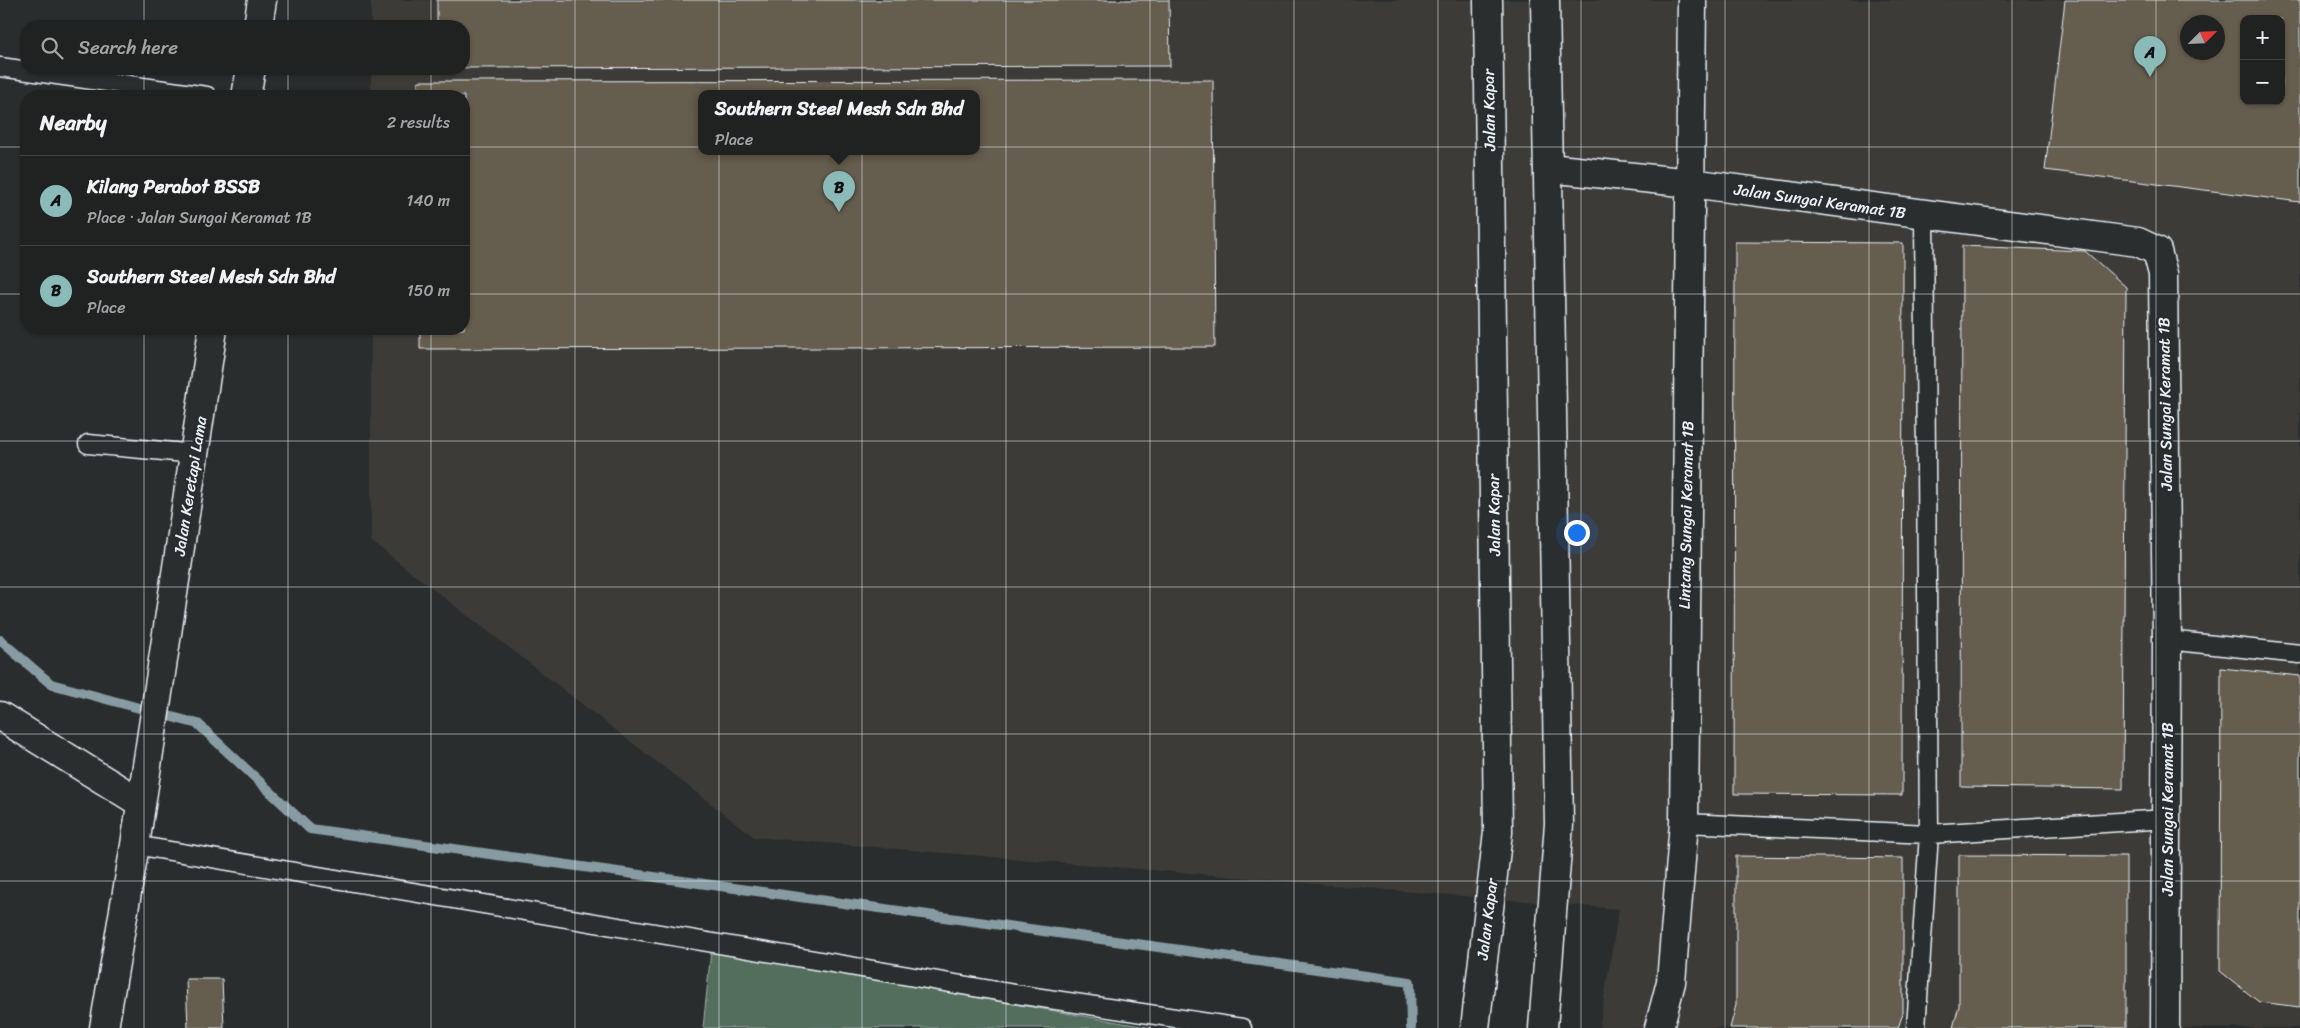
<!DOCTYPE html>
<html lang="en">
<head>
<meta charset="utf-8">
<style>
  body { margin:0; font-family:Sriracha,sans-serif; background:#2d2f2f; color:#f1f3f6 }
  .controls { position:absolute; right:15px; top:15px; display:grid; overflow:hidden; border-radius:10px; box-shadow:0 1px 4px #0004 }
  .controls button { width:45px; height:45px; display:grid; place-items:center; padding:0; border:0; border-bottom:1px solid #3d3f40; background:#202222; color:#f1f3f6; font:25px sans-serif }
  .compass { position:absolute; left:2180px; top:15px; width:45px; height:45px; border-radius:50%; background:#202222; box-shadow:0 1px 4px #0004; rotate:66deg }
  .you { position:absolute; left:1576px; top:532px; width:18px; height:18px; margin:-12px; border:4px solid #fff; border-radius:50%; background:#1a73e8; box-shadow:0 0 0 8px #1a73e833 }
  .badge { display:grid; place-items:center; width:32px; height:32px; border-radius:50%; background:#8bbbb9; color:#111; font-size:16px; font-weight:700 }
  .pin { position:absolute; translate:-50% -41px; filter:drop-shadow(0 1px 2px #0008) }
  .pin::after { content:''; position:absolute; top:26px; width:18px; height:15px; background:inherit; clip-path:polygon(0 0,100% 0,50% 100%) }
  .popup { position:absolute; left:698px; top:90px; width:282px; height:65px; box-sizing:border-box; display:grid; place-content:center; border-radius:10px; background:#202222; filter:drop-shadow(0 1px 4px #0005); font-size:16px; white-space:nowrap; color:#a2a4a5 }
  .popup b { font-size:19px; color:#f1f3f6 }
  .popup::after { content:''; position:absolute; left:50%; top:100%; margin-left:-10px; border:10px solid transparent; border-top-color:#202222 }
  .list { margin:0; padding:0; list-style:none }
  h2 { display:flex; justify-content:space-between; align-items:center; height:65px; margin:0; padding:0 20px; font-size:21px }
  h2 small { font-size:16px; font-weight:400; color:#a2a4a5 }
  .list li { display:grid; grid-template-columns:32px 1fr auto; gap:15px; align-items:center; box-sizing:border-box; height:90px; padding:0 20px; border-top:1px solid #3d3f40 }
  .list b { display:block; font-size:19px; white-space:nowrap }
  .list p { margin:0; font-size:16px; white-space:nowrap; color:#a2a4a5 }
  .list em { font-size:16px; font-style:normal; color:#a2a4a5 }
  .icon { flex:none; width:28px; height:28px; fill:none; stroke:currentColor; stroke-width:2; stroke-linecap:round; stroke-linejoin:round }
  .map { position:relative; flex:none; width:2300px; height:1028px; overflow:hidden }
  .search { position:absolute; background:#202222; box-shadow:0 1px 4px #0004; left:20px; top:20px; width:450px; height:55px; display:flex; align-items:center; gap:12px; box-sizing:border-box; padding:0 18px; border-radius:20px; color:#a2a4a5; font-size:19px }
  .panel { position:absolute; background:#202222; box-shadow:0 1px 4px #0004; left:20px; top:90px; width:450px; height:245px; border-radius:20px }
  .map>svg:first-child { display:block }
  .built { fill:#3c3b37; fill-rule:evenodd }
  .green { fill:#526e5d; stroke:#9db0aa }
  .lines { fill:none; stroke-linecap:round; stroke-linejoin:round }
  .stream { stroke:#879ca2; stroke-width:10 }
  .building { fill:#655d4d; stroke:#e8f1f8; fill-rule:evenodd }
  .lane-casing { stroke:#e8f1f8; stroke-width:21 }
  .street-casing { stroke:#e8f1f8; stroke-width:31 }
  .secondary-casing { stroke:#e8f1f8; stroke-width:31 }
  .highway-casing { stroke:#e8f1f8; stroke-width:31 }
  .lane { stroke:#2a2d2e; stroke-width:18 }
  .street { stroke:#2a2d2e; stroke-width:28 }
  .secondary { stroke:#2a2d2e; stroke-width:28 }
  .highway { stroke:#2a2d2e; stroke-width:28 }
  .grid { fill:none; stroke:#e8f1f8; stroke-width:1; stroke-opacity:0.55 }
  .labels { text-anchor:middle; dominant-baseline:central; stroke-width:5; stroke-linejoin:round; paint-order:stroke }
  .street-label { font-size:16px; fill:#e8f1f8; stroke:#2a2d2e }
</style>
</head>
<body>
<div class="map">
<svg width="2300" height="1028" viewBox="0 0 2300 1028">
  <rect width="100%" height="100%" fill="#2a2d2e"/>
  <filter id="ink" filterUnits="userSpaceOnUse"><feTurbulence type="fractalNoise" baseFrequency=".02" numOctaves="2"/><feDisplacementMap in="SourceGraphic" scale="10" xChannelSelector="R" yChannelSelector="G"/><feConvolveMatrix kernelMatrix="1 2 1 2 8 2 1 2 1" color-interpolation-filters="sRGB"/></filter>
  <g filter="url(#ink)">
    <path class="built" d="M371,0h1929v1028h-701l20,-119 -865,-72 -383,-296v-212h93v-233h-93v-27h93v-43h-93zM2244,19h37v82h-37zM2188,22h30v30h-30zM702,93h274v58h-274z"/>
    <path class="green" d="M711,951l441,77h-449z"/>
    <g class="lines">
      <path class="stream" d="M0,640l51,44 147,40 112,105 1100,153 1,46"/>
    </g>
    <path class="building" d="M437,0h732l1,66 -706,2v-42h-27z
      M2065,0h235v202l-255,-32zM2244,19h37v82h-37zM2188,22h30v30h-30z
      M1213,80l2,267 -795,2v-20h44v-233h-46v-15zM702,93h274v58h-274z
      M1735,242l168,1 -1,552 -168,-1z
      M1962,246l123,5 41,36 -3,502 -162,-2z
      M2221,668l79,8v331l-41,-5 -39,-31z
      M1959,855l167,1v172h-173l6,-22z
      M1736,856l167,2v155l-5,15h-168l6,-23z
      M186,979h36l2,49h-36z"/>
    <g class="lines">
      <defs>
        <path id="lane" d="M0,67l207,29
          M88,444l108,10
          M2167,640l133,14
          M1684,823l245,11 238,-15
          M135,845l874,148 233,35
          M1916,1028l13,-194 -5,-619"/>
        <path id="street" d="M1548,168l143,15 447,59 19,9 6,23 4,366 -2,388
          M1659,1028l12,-46 13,-159 8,-823"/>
        <path id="secondary" d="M258,26l4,-26
          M246,96l5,-27
          M0,716l141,87
          M104,1028l31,-183 78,-516"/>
        <path id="highway" d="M1475,1028l23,-196 -10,-832
          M1543,1028l16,-204 -14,-824"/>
      </defs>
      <use href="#lane" class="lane-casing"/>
      <use href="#street" class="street-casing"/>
      <use href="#secondary" class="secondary-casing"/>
      <use href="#highway" class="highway-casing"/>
      <use href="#lane" class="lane"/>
      <use href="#street" class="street"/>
      <use href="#secondary" class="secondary"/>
      <use href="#highway" class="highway"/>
    </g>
  </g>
  <path class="grid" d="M144,0v26M288,0v26M431,0v26M575,0v1028M719,0v1028M862,0v1028M1006,0v1028M1150,0v1028M1294,0v1028M1438,0v1028M1581,0v1028M1725,0v1028M1869,0v1028M2012,0v1028M2156,0v1028M144,69v27M288,69v27M431,69v27M0,147h26M464,147h1836M0,294h26M464,294h1836M144,329v699M288,329v699M431,329v699M0,441h2300M0,587h2300M0,734h2300M0,881h2300"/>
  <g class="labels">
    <g class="street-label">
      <text transform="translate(1489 110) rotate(-91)">Jalan Kapar</text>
      <text transform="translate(1820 201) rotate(8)">Jalan Sungai Keramat 1B</text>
      <text transform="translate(2165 404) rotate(-91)">Jalan Sungai Keramat 1B</text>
      <text transform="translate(190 486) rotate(-81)">Jalan Keretapi Lama</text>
      <text transform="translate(1494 515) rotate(-91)">Jalan Kapar</text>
      <text transform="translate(1686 515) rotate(-89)">Lintang Sungai Keramat 1B</text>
      <text transform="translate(2167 809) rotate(-90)">Jalan Sungai Keramat 1B</text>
      <text transform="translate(1487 919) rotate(-83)">Jalan Kapar</text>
    </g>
  </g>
</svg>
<div class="controls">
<button>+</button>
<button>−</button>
</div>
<svg class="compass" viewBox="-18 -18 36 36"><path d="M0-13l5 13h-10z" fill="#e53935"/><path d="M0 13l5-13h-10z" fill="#a2a4a5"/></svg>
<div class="you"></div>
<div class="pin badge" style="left:2150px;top:77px">A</div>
<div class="pin badge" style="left:839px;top:212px">B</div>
<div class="popup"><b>Southern Steel Mesh Sdn Bhd</b>Place</div>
<div class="search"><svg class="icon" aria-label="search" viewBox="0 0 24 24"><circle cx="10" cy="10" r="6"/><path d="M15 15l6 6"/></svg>Search here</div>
<section class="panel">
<h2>Nearby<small>2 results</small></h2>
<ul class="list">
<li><span class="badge">A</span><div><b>Kilang Perabot BSSB</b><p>Place · Jalan Sungai Keramat 1B</p></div><em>140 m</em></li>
<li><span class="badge">B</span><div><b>Southern Steel Mesh Sdn Bhd</b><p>Place</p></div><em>150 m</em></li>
</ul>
</section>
</div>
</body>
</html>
